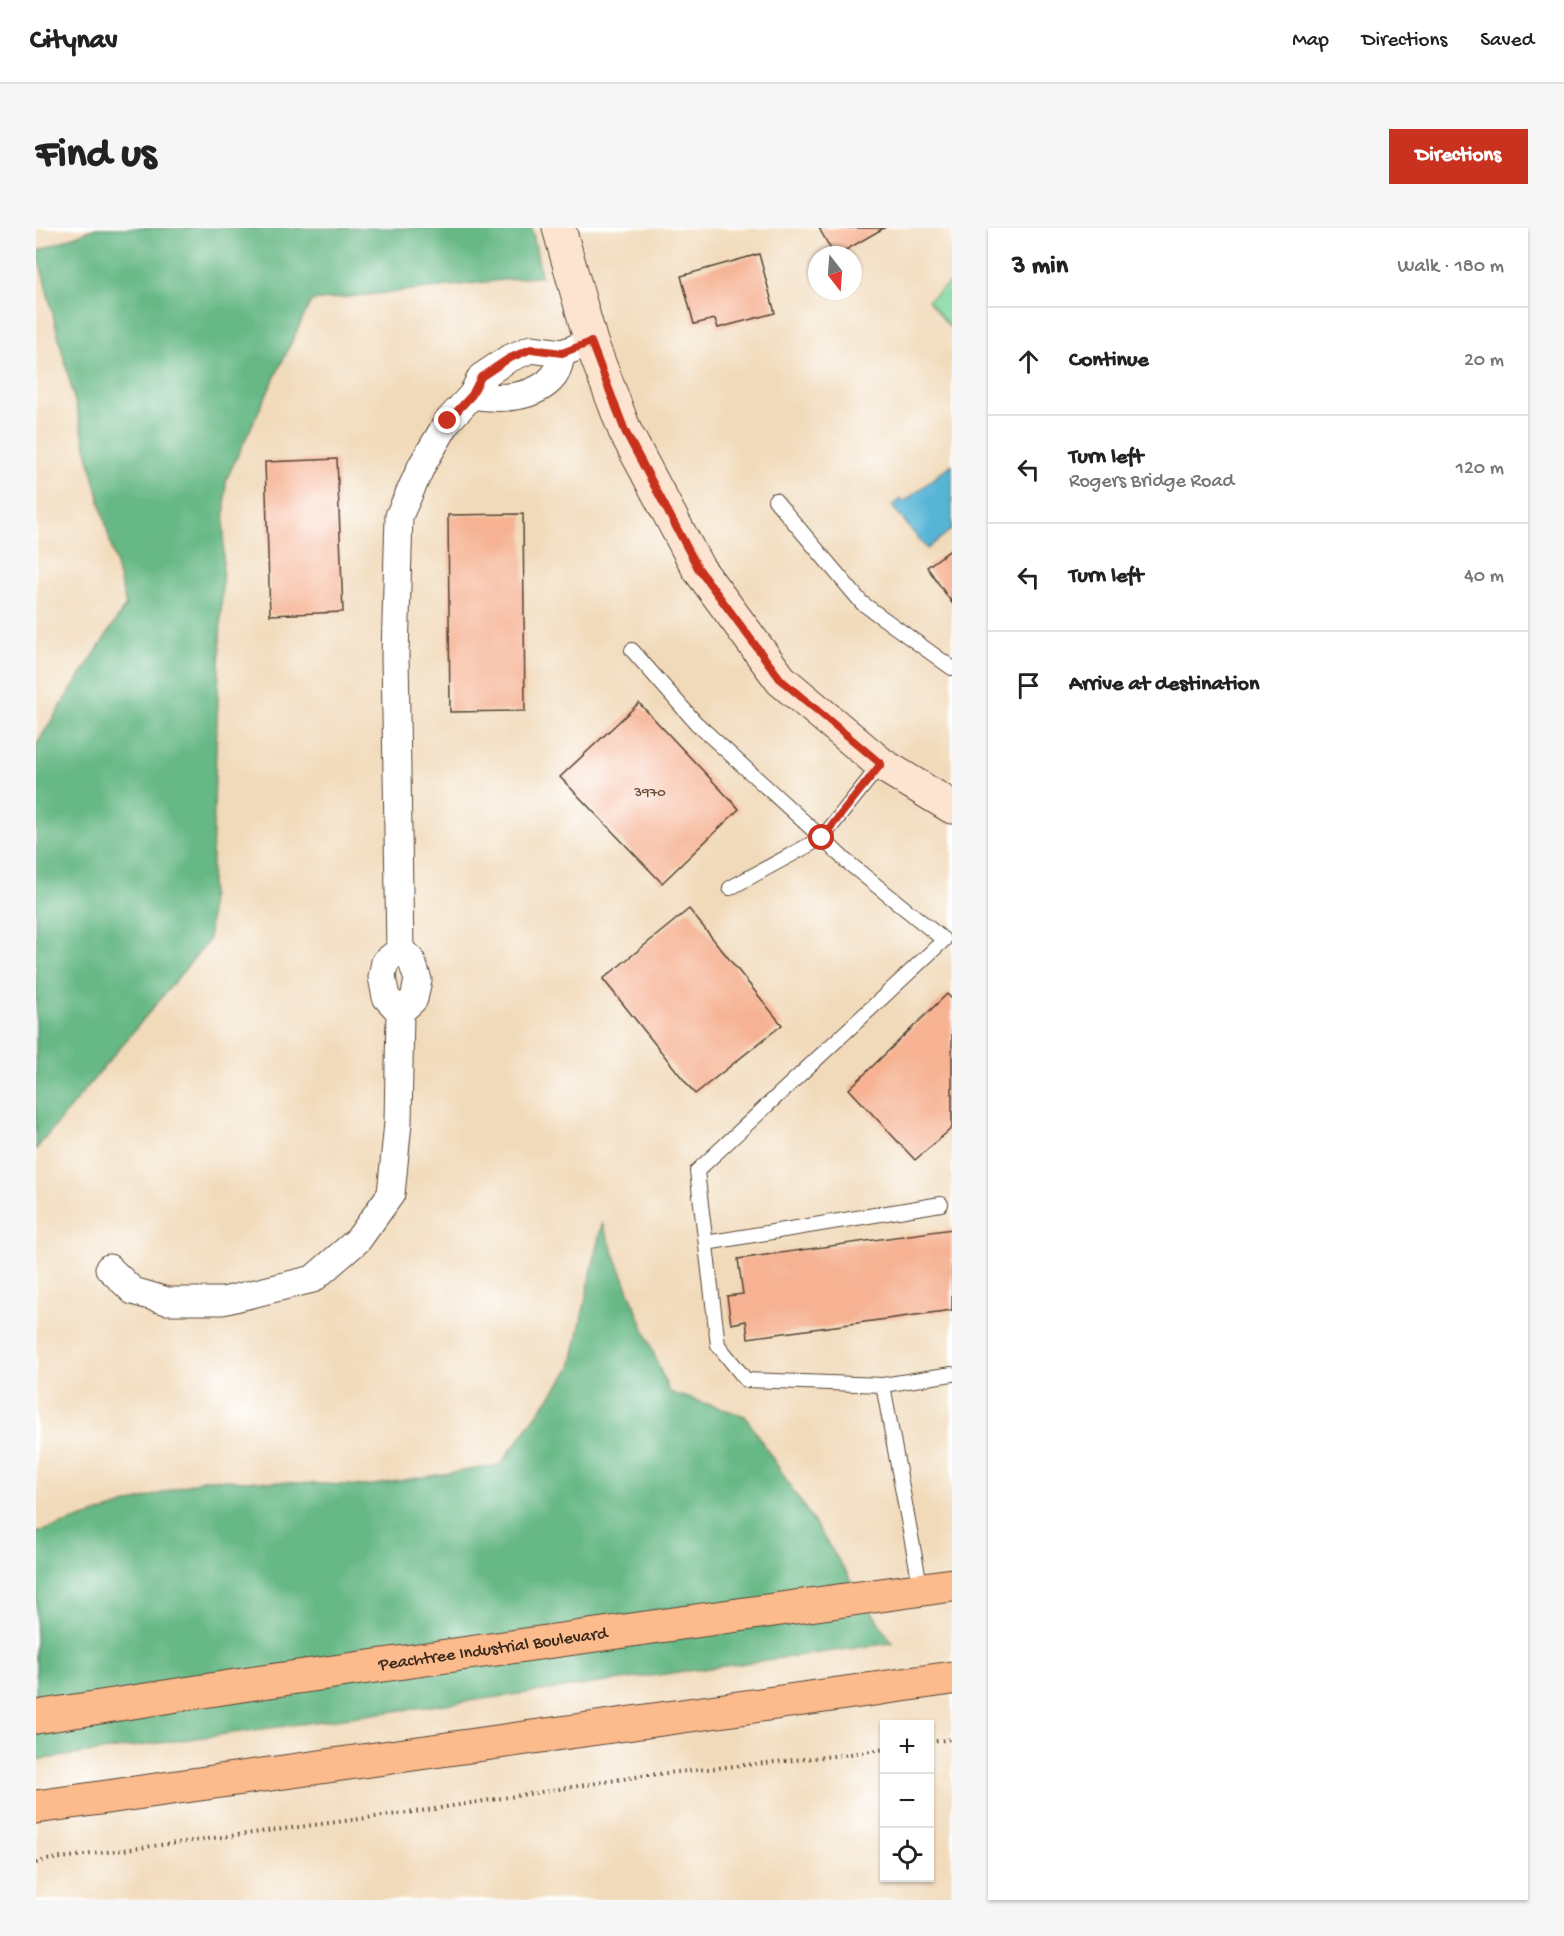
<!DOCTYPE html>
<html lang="en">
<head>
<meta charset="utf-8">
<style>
  body { margin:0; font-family:"Gochi Hand",sans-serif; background:#f6f6f6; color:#222 }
  .controls { position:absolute; right:18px; bottom:18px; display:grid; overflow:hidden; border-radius:0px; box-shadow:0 2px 4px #0004 }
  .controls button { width:54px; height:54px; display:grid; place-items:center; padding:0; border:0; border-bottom:2px solid #e0e0e0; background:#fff; color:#222; font:30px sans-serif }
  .compass { position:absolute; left:772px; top:18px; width:54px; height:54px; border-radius:50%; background:#fff; box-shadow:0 2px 4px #0004; rotate:163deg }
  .stop { position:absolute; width:18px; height:18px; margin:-14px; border:4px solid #c8321e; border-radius:50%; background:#fff }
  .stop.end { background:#c8321e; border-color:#fff; box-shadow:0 2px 6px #0008 }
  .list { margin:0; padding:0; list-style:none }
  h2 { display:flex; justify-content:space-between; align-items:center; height:78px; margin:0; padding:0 24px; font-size:26px }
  h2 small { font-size:20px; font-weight:400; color:#767676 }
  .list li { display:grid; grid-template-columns:39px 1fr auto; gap:18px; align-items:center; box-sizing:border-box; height:108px; padding:0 24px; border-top:2px solid #e0e0e0 }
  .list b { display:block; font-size:22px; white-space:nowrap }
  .list p { margin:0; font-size:20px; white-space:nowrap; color:#767676 }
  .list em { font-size:20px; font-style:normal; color:#767676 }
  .icon { flex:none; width:33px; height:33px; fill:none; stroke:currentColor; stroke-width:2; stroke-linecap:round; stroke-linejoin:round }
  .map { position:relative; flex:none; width:916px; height:1672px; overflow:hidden; border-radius:0px }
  header { display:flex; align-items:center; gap:36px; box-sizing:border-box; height:84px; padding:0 30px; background:#fff; border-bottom:2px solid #e0e0e0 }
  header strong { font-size:28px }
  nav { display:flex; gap:33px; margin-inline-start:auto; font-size:21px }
  .intro { display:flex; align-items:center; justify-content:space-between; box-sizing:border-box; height:144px; padding:0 36px }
  h1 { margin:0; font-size:42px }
  .button { padding:15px 27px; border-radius:0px; background:#c8321e; color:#fff; font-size:21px; font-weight:700 }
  main { display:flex; gap:36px; padding:0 36px }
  aside { flex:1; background:#fff; border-radius:0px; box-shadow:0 2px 4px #0004 }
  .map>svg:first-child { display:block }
  .green { fill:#7ed79e; stroke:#5c805e; stroke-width:1.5 }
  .forest { fill:#66b885; stroke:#507152; stroke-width:1.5 }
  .water { fill:#56b5d5; stroke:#48707a; stroke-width:1.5 }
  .building { fill:#f6b293 }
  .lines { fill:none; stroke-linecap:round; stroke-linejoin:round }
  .lane-casing { stroke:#564435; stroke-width:16 }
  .street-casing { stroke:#564435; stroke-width:29 }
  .secondary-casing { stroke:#564435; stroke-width:35 }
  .highway-casing { stroke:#564435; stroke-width:35 }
  .path { stroke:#564435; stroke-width:4; stroke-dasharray:1.5 4.5; stroke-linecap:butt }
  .lane { stroke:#fff; stroke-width:14 }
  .street { stroke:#fff; stroke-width:27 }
  .secondary { stroke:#fde4d1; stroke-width:33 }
  .highway { stroke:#fbbb8c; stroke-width:33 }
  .route { stroke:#c8321e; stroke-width:8 }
  .labels { text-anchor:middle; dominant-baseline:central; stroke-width:4.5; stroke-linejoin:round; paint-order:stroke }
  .number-label { font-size:15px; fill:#6a4c3b }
  .street-label { font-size:18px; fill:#3b2a1e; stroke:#fff }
</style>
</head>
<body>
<header>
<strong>Citynav</strong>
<nav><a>Map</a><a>Directions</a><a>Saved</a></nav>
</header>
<div class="intro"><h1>Find us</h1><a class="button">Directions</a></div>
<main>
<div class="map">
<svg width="916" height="1672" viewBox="0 0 916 1672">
  <rect width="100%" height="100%" fill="#fff"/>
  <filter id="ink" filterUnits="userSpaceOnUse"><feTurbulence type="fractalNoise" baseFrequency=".0167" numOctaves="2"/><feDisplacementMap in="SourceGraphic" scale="12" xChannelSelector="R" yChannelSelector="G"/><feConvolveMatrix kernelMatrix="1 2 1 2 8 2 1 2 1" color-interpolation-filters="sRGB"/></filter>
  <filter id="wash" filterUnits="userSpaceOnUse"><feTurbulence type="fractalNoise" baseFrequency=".008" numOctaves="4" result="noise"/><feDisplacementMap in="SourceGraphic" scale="24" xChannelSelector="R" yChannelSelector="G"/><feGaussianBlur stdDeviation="1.35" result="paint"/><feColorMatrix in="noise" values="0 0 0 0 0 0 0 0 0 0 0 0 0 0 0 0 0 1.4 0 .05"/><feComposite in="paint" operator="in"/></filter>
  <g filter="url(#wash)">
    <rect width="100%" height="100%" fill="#f1daba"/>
    <path class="green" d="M916,53v49l-24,-30z"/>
    <path class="forest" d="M60,0h436l9,48 -230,25 -85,179 -17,460 -173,209v-404l90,-140 -89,-354z
      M566,995l67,169 76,24 147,227 -856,117v-227l170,-54 161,7 133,-21 71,-97z"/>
    <path class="water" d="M916,236v65l-25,20 -35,-43 9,-8 3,4z"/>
    <g id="blocks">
      <path class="building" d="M783,0h65l-47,27h-3z
        M723,26l16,59 -57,15 -3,-9 -21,5 -13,-48z
        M301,231l6,153 -73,3 -5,-153z
        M487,286l2,197 -75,1 -2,-197z
        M916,321v54l-25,-36z
        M603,475l100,106 -77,74 -102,-106z
        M653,681l93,116 -87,69 -92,-115z
        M911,766l5,5v129l-37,32 -66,-71z
        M916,1001v81l-204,28 -2,-17 -15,3 -4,-28 16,-2 -5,-35z"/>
    </g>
  </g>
  <g filter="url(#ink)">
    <use href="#blocks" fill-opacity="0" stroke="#564435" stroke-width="1.5"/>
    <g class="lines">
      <defs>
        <path id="lane" d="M739,272l87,103 90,65
          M596,422l64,73 126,115 -92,50
          M845,536l-59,74 24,23 98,79 -247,231 21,174 28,35 137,5 38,205
          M670,1015l235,-39
          M847,1157l69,-11"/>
        <path id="street" d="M436,167c26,5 64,4 82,-19 4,-5 6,-16 8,-23
          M364,784l14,-13 4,-19 -7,-21 -11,-9 -5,-295 4,-139 23,-51 26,-44 24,-26 9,-18 27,-18 23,-10 31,4 29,-11
          M73,1040l24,23 34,10h56l90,-22 45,-39 33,-46 7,-71 2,-111 -14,-15 -4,-20 3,-15 15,-12"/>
        <path id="secondary" d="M523,0l32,114 34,89 73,137 83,112 100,84 71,43"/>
        <g id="highway">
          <path id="s1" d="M0,1489l219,-34 697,-98"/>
          <path d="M0,1579l916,-129"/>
        </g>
      </defs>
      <use href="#lane" class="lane-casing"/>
      <use href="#street" class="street-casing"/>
      <use href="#secondary" class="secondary-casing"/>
      <use href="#highway" class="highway-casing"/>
      <path class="path" d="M894,1514l22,-3
        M0,1635l10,-3 375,-49 227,-36 195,-20 42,-6"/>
      <use href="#lane" class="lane"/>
      <use href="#street" class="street"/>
      <use href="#secondary" class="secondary"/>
      <use href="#highway" class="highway"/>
    </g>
  </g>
  <g class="lines" filter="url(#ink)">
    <path class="route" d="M412,193l24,-26 9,-18 27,-18 23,-10 31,4 29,-11 34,89 73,137 83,112 100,84 -59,74"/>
  </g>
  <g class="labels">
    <g class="number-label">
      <text x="614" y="565">3970</text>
    </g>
    <g class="street-label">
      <text stroke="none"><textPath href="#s1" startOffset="462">Peachtree Industrial Boulevard</textPath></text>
    </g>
  </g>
</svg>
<div class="controls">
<button>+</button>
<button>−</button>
<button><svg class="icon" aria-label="locate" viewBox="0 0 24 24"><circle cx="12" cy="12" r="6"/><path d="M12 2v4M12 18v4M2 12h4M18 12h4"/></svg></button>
</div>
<svg class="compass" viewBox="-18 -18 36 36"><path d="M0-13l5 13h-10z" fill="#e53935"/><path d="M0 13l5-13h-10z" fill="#767676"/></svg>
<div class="stop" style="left:786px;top:610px"></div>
<div class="stop end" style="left:412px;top:193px"></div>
</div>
<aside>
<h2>3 min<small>Walk · 180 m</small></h2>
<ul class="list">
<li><svg class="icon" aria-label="ahead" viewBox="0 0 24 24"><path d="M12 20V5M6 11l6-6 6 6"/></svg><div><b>Continue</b></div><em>20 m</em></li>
<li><svg class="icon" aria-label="left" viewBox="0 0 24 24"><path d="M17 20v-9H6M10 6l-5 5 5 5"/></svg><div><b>Turn left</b><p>Rogers Bridge Road</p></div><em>120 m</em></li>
<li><svg class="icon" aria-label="left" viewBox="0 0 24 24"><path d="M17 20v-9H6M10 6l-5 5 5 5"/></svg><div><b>Turn left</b></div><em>40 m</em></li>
<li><svg class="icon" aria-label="arrive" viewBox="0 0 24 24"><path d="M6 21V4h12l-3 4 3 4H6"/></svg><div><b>Arrive at destination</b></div></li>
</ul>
</aside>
</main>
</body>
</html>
